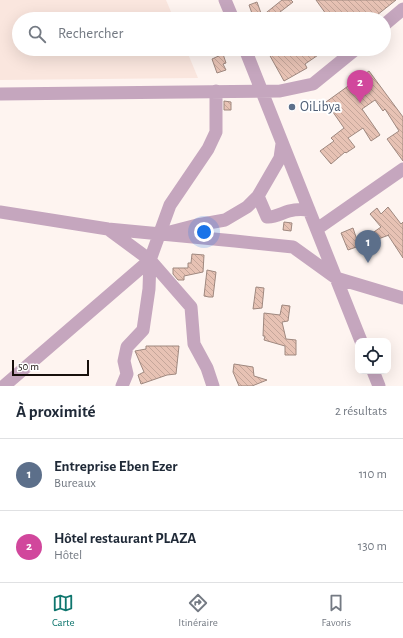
<!DOCTYPE html>
<html lang="fr">
<head>
<meta charset="utf-8">
<style>
  body { margin:0; font-family:"Alegreya Sans",sans-serif; background:#f6f6f7; color:#1f2937 }
  .controls { position:absolute; right:12px; bottom:12px; display:grid; overflow:hidden; border-radius:8px; box-shadow:0 4px 16px #0002 }
  .controls button { width:36px; height:36px; display:grid; place-items:center; padding:0; border:0; border-bottom:1px solid #e0e1e3; background:#fff; color:#1f2937; font:20px sans-serif }
  .scale { position:absolute; left:12px; bottom:10px; width:77px; box-sizing:border-box; padding-left:4px; border:2px solid #18100c; border-top:0; font-size:11px; line-height:14px; white-space:nowrap; color:#18100c; -webkit-text-stroke:3px #fff; paint-order:stroke }
  .you { position:absolute; left:204px; top:232px; width:14px; height:14px; margin:-10px; border:3px solid #fff; border-radius:50%; background:#1a73e8; box-shadow:0 0 0 6px #1a73e833 }
  .badge { display:grid; place-items:center; width:26px; height:26px; border-radius:50%; background:#0f766e; color:#fff; font-size:13px; font-weight:700 }
  .pin { position:absolute; translate:-50% -33px; filter:drop-shadow(0 1px 2px #0008) }
  .pin::after { content:''; position:absolute; top:21px; width:14px; height:12px; background:inherit; clip-path:polygon(0 0,100% 0,50% 100%) }
  .list { margin:0; padding:0; list-style:none }
  h2 { display:flex; justify-content:space-between; align-items:center; height:52px; margin:0; padding:0 16px; font-size:17px }
  h2 small { font-size:13px; font-weight:400; color:#747a83 }
  .list li { display:grid; grid-template-columns:26px 1fr auto; gap:12px; align-items:center; box-sizing:border-box; height:72px; padding:0 16px; border-top:1px solid #e0e1e3 }
  .list b { display:block; font-size:15px; white-space:nowrap }
  .list p { margin:0; font-size:13px; white-space:nowrap; color:#747a83 }
  .list em { font-size:13px; font-style:normal; color:#747a83 }
  .icon { flex:none; width:22px; height:22px; fill:none; stroke:currentColor; stroke-width:2; stroke-linecap:round; stroke-linejoin:round }
  .map { position:relative; flex:none; width:403px; height:386px; overflow:hidden }
  .search { position:absolute; background:#fff; box-shadow:0 4px 16px #0002; left:12px; right:12px; top:12px; height:44px; display:flex; align-items:center; gap:10px; box-sizing:border-box; padding:0 14px; border-radius:22px; color:#747a83; font-size:15px }
  .sheet { height:196px; background:#fff }
  nav { display:flex; justify-content:space-around; align-items:center; box-sizing:border-box; height:56px; border-top:1px solid #e0e1e3; background:#fff; font-size:11px; color:#747a83 }
  nav a { display:grid; justify-items:center; gap:2px }
  nav .on { color:#0f766e }
  .map>svg:first-child { display:block }
  .built { fill:#fae6de }
  .building { fill:url(#building-back-hatch); stroke:#9f887f }
  .lines { fill:none; stroke-linecap:round; stroke-linejoin:round }
  .minor { stroke:#c5a6be; stroke-width:13 }
  .service-dot { fill:#5c6f8a; stroke:#fff; stroke-width:1.5 }
  .labels { text-anchor:middle; dominant-baseline:central; stroke-width:4; stroke-linejoin:round; paint-order:stroke }
  .service-label { font-size:14px; fill:#4e5e75; stroke:#fff; text-anchor:start }
</style>
</head>
<body>
<div class="map">
<svg width="403" height="386" viewBox="0 0 403 386">
  <defs>
    <pattern id="building-back-hatch" width="6" height="6" patternUnits="userSpaceOnUse"><rect width="6" height="6" fill="#e7c2b4"/><path d="M-1 5l2 2M0 0l6 6M5-1l2 2" fill="none" stroke="#c5a69a"/></pattern>
  </defs>
  <rect width="100%" height="100%" fill="#fef4f0"/>
  <path class="built" d="M0,0h166l8,19h-155v30h167l12,29 -198,2z"/>
  <path class="building" d="M282,0h9l2,2 -22,17h-17l-5,-14 8,-3 5,14z
    M316,0h80l-24,19h-53l7,-5z
    M277,49h50l-22,15 2,4 -23,13 -15,-27z
    M223,54l3,9 -3,1 3,6 -9,3 -5,-14z
    M369,71l34,46v44l-16,-22 12,-8 -14,-22 -2,2 -8,-11 -13,9 18,26 -9,6 -8,-13 -15,10 7,9 -9,6 -1,-1 -14,12 -11,-13 14,-10 -3,-3 13,-10 -18,-26z
    M224,101l7,1v8h-7z
    M388,207l13,17 2,-2v36l-15,-23h1l-41,15 -7,-17 12,-5 5,15 23,-16 -11,-13 7,-6 4,6z
    M284,222l8,1 -1,8 -8,-1z
    M192,254l12,1 -1,17 -19,4v4h-6l-5,-6v-6h15v-5h3z
    M207,270l9,2 -3,25h-4l-5,-1z
    M256,287l8,1 -2,20 -9,1z
    M282,305l8,1 -2,15 -6,1 4,17 10,1v15h-11v-9l-21,-6 1,-4h-2l1,-23 16,2z
    M146,346h33l-3,28 -9,1 -26,9 -3,-9 6,-3 -9,-21 11,-2z
    M234,364l19,3 1,9 13,4 -15,6h-13l-6,-14z"/>
  <g class="lines">
    <path class="minor" d="M225,0l8,19
      M384,25l19,-16
      M245,49l116,292
      M0,94l280,-3 33,-7 43,-35
      M258,196l9,21c7,1 15,-4 22,-6 7,-2 13,-2 20,-1
      M0,212l108,17 127,12 58,6 43,31 67,20
      M108,229l42,31 41,47 3,37 13,24 6,18
      M317,229l86,-60
      M170,232l27,-7 28,-5 22,-13 11,-11 22,-38 2,-14
      M373,371l6,15
      M4,386l146,-126
      M122,386l5,-12 -3,-13 3,-14 16,-17 6,-41 1,-29 20,-55 38,-56 8,-17v-41"/>
  </g>
  <circle class="service-dot" cx="292" cy="107" r="4"/>
  <g class="labels">
    <g class="service-label">
      <text x="300" y="107">OiLibya</text>
    </g>
  </g>
</svg>
<div class="controls">
<button><svg class="icon" aria-label="locate" viewBox="0 0 24 24"><circle cx="12" cy="12" r="6"/><path d="M12 2v4M12 18v4M2 12h4M18 12h4"/></svg></button>
</div>
<div class="scale">50 m</div>
<div class="you"></div>
<div class="pin badge" style="left:368px;top:263px;background:#5c6f8a">1</div>
<div class="pin badge" style="left:360px;top:103px;background:#d1479c">2</div>
<div class="search"><svg class="icon" aria-label="search" viewBox="0 0 24 24"><circle cx="10" cy="10" r="6"/><path d="M15 15l6 6"/></svg>Rechercher</div>
</div>
<section class="sheet">
<h2>À proximité<small>2 résultats</small></h2>
<ul class="list">
<li><span class="badge" style="background:#5c6f8a">1</span><div><b>Entreprise Eben Ezer</b><p>Bureaux</p></div><em>110 m</em></li>
<li><span class="badge" style="background:#d1479c">2</span><div><b>Hôtel restaurant PLAZA</b><p>Hôtel</p></div><em>130 m</em></li>
</ul>
</section>
<nav>
<a class="on"><svg class="icon" aria-label="map" viewBox="0 0 24 24"><path d="M3 6l6-2 6 2 6-2v14l-6 2-6-2-6 2zM9 4v14M15 6v14"/></svg>Carte</a>
<a><svg class="icon" aria-label="directions" viewBox="0 0 24 24"><path d="M12 3l9 9-9 9-9-9zM9 14v-3h6M13 9l2 2-2 2"/></svg>Itinéraire</a>
<a><svg class="icon" aria-label="saved" viewBox="0 0 24 24"><path d="M7 4h10v16l-5-4-5 4z"/></svg>Favoris</a>
</nav>
</body>
</html>
